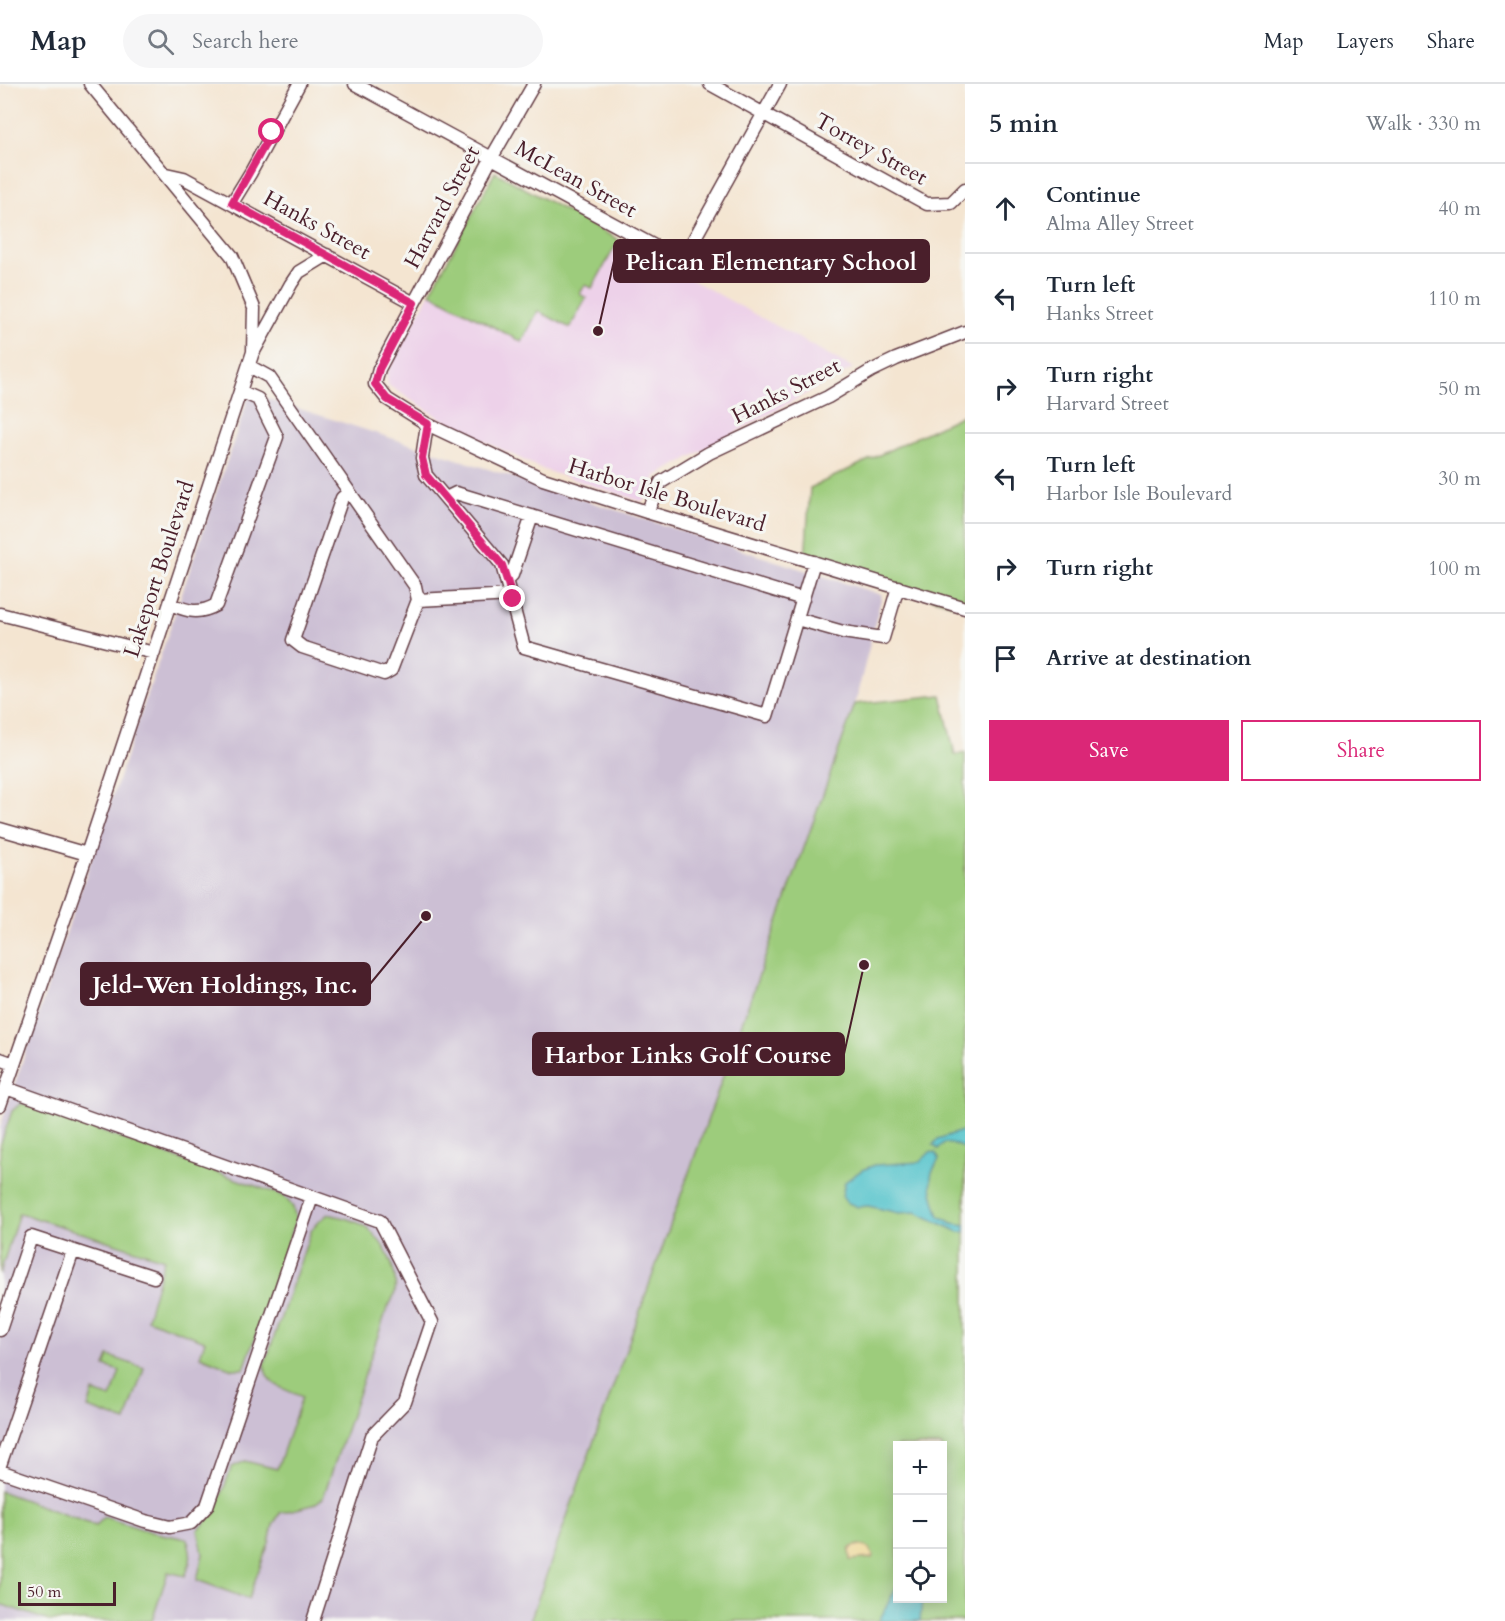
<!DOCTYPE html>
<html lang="en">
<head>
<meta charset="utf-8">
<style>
  body { margin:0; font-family:Cardo,serif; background:#f6f6f7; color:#1f2937 }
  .controls { position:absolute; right:18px; bottom:18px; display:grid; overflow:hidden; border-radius:0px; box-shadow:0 3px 15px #0003 }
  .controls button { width:54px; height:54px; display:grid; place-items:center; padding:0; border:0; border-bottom:2px solid #e0e1e3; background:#fff; color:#1f2937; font:30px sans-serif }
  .scale { position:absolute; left:18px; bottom:15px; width:98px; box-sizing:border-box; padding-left:6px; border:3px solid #4a1f2b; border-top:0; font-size:16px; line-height:21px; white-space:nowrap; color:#4a1f2b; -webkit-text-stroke:4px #f6f6f2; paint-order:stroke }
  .stop { position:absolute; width:18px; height:18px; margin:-14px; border:4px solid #db2777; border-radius:50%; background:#fff }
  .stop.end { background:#db2777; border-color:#fff; box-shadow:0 2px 6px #0008 }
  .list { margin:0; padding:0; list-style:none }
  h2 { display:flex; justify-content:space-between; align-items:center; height:78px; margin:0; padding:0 24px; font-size:26px }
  h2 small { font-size:20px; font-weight:400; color:#747a83 }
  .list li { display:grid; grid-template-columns:39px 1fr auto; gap:18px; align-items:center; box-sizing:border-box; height:90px; padding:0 24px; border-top:2px solid #e0e1e3 }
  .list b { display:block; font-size:22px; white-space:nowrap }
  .list p { margin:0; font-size:20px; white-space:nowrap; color:#747a83 }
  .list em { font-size:20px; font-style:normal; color:#747a83 }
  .actions { display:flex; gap:12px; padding:18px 24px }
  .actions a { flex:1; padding:14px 0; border:2px solid #db2777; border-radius:0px; text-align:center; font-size:21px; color:#db2777 }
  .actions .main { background:#db2777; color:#fff }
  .icon { flex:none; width:33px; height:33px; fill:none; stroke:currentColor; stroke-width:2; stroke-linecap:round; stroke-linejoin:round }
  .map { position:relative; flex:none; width:965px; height:1537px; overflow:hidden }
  header { display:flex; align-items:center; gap:36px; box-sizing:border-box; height:84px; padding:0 30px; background:#fff; border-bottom:2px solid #e0e1e3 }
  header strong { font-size:28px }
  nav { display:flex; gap:33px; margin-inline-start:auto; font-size:21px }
  .search { width:420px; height:54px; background:#f6f6f7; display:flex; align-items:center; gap:15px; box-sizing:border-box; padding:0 21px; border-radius:33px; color:#747a83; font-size:22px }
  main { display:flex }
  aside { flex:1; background:#fff }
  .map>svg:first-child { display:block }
  .built { fill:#edd1e9 }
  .industrial { fill:#ccbfd4 }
  .green { fill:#9dcc7b; stroke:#747653; stroke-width:1.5; fill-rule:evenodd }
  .sand { fill:#eeda9e; stroke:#9c7c64; stroke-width:1.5 }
  .water { fill:#57c4cc; stroke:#50727c; stroke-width:1.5 }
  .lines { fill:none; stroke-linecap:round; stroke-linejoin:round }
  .minor-casing { stroke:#643d44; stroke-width:15 }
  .minor { stroke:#fff; stroke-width:12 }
  .route { stroke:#db2777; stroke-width:8 }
  .labels { text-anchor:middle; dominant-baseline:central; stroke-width:6; stroke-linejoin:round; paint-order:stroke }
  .street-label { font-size:22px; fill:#4a1f2b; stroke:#f6f6f2 }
  .leader { fill:none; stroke:#4a1f2b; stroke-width:2 }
  .callout-dot { fill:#4a1f2b; stroke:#f6f6f2; stroke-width:2 }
  .callout { fill:#4a1f2b; stroke:#4a1f2b; stroke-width:2 }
  .callout-label { font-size:24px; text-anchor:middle; font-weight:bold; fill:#fff }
</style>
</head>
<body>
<header>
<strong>Map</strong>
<div class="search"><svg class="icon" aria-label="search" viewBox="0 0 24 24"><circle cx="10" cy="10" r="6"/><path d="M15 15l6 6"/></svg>Search here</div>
<nav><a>Map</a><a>Layers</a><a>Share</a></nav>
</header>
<main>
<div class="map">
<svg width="965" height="1537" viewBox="0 0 965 1537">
  <rect width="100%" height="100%" fill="#f6f6f2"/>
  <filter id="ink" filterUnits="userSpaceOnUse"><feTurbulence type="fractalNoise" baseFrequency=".0167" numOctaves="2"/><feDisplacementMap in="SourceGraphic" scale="12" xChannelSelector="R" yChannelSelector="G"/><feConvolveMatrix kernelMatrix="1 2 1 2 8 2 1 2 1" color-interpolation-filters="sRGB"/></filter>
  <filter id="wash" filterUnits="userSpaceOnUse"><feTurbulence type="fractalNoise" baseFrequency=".008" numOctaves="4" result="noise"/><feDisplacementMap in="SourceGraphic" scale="24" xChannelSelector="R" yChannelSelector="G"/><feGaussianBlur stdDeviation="1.35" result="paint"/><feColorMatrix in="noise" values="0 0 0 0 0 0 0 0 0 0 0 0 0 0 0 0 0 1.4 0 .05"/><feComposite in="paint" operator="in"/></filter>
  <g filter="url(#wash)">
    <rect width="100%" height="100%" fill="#f4e5d1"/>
    <path class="built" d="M495,88l358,196 -197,108 -13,26 -99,-32 -91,-44 -65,-41 -1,-12z"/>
    <path class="industrial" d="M250,309l632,202 -27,109 -325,917h-530v-494z"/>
    <path class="green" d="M495,88l124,68 -27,48 -7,-3 -5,9 6,4 -16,30 -32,-17 -16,31 -92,-49z
      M965,330v194l-160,-48 5,-72z
      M941,611l14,60 10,-2v868h-435l325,-917zM898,1362h44v152h-44z
      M21,1019l263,93 9,11 3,12 -52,150h-12l-32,-13 5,-15 -58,-22 17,-60 -145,-46 -19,61v-128l12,-35z
      M328,1130c13,3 30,6 40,15 17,14 30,40 27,63 -1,5 -5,12 -8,17l-64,189 -10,7 -33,8 -7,12 -4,18 -21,56 -51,-19 6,-26 -5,-24c22,-19 23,-38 34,-63l13,-6 32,8 25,-72c-16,-8 -39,-12 -37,-34l46,-132 5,-7z
      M109,1272l35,12 -18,53 -38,-13 5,-16 18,6 9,-27 -15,-5z
      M0,1407l96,35 8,-9 47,15 36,7c5,14 5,23 -2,37l-17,-4 -16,49h-103l-49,-17z"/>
    <path class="sand" d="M860,1461l9,3 4,7 -1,3 -22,2 -1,-10 3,-3z"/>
    <path class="water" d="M965,1046v19l-8,-4 -13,-2 -6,6 -5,-4 5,-6z
      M930,1068l6,1 3,6c-2,5 -5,8 -7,13 -4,14 3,31 7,44l13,7 13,2v7h-6l-43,-20 -17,1 -31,-7 -10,1 -12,-5 -4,-6 3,-14 17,-12 13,-5 45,-3z
      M897,1502l1,12 24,1 -2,22h-41z"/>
  </g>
  <g filter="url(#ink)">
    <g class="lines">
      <defs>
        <path id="minor" d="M355,0l327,177 98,-177
          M534,0l-42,73 -113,212 -4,15 12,15 40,25 116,55 104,33 318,96
          M710,0l217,120 24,-1 14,-14
          M166,90l18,4 230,125
          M232,119l19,-31 48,-88
          M254,267l37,-67 8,-12 28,-17
          M249,282l20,11 146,209 3,14 -27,70 -7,4 -82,-27 -9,-7 49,-142 7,-6
          M427,340l-5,34 4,17 76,90 22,82 243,69 47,-154
          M446,414l10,-5 347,106
          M647,428l14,-30 48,-29 119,-56 43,-26 25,-12 69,-27
          M507,496l5,-5 20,-59
          M418,516l94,-5
          M170,520c18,7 28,11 46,1l61,-168 -19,-38 -18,-8
          M0,530l154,39
          M797,535l46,13 40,6 15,-51
          M0,745l87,25
          M0,975l14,5
          M6,1004l374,133 52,101 -27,80 -33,34 -59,185
          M0,1021l87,-251 166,-502 1,-44 -22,-52 -142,-172
          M0,1246l31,-93 123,40
          M0,1381l73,-214
          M0,1387l145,50 25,6 21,-4 16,-17 105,-309"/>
      </defs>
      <use href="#minor" class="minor-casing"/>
      <use href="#minor" class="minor"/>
    </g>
  </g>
  <g class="lines" filter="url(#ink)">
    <path class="route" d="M272,48l-40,71 182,100 -35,66 -4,15 12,15 41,25 -6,34 4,17 76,90 11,34"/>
  </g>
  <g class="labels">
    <g class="street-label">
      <text transform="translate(871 65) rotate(29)">Torrey Street</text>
      <text transform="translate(576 95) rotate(29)">McLean Street</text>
      <text transform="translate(442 123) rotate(-62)">Harvard Street</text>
      <text transform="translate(317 141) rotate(29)">Hanks Street</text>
      <text transform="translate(786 307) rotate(-27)">Hanks Street</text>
      <text transform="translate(667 411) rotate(17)">Harbor Isle Boulevard</text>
      <text transform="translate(159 485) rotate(-72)">Lakeport Boulevard</text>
    </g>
  </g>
  <path class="leader" d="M598 247L614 177M426 832L370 900M864 881L844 970"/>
  <g class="callout-dot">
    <circle cx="598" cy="247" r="6"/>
    <circle cx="426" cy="832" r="6"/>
    <circle cx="864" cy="881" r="6"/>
  </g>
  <g class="callout">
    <rect x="614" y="156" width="315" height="42" rx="6"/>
    <rect x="81" y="879" width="289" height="42" rx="6"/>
    <rect x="533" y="949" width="311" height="42" rx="6"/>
  </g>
  <g class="callout-label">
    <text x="771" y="186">Pelican Elementary School</text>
    <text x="225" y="909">Jeld-Wen Holdings, Inc.</text>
    <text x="688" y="979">Harbor Links Golf Course</text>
  </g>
</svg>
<div class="controls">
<button>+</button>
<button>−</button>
<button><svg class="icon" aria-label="locate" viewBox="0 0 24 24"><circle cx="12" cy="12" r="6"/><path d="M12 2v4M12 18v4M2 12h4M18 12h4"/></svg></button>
</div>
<div class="scale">50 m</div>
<div class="stop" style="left:272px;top:48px"></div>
<div class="stop end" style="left:513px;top:515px"></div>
</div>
<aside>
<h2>5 min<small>Walk · 330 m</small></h2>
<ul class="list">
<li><svg class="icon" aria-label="ahead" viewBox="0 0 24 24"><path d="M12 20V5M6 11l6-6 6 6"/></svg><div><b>Continue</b><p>Alma Alley Street</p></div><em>40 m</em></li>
<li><svg class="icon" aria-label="left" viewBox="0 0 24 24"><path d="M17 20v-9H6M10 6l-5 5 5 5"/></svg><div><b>Turn left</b><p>Hanks Street</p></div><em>110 m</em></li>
<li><svg class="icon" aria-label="right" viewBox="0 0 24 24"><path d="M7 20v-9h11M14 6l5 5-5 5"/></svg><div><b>Turn right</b><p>Harvard Street</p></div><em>50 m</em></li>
<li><svg class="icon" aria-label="left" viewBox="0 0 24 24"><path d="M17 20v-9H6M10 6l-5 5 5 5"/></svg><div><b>Turn left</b><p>Harbor Isle Boulevard</p></div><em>30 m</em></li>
<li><svg class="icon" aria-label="right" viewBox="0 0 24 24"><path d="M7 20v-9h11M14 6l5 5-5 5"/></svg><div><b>Turn right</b></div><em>100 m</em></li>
<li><svg class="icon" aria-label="arrive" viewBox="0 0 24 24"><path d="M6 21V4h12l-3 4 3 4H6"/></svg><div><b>Arrive at destination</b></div></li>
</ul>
<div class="actions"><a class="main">Save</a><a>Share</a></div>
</aside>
</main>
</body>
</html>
